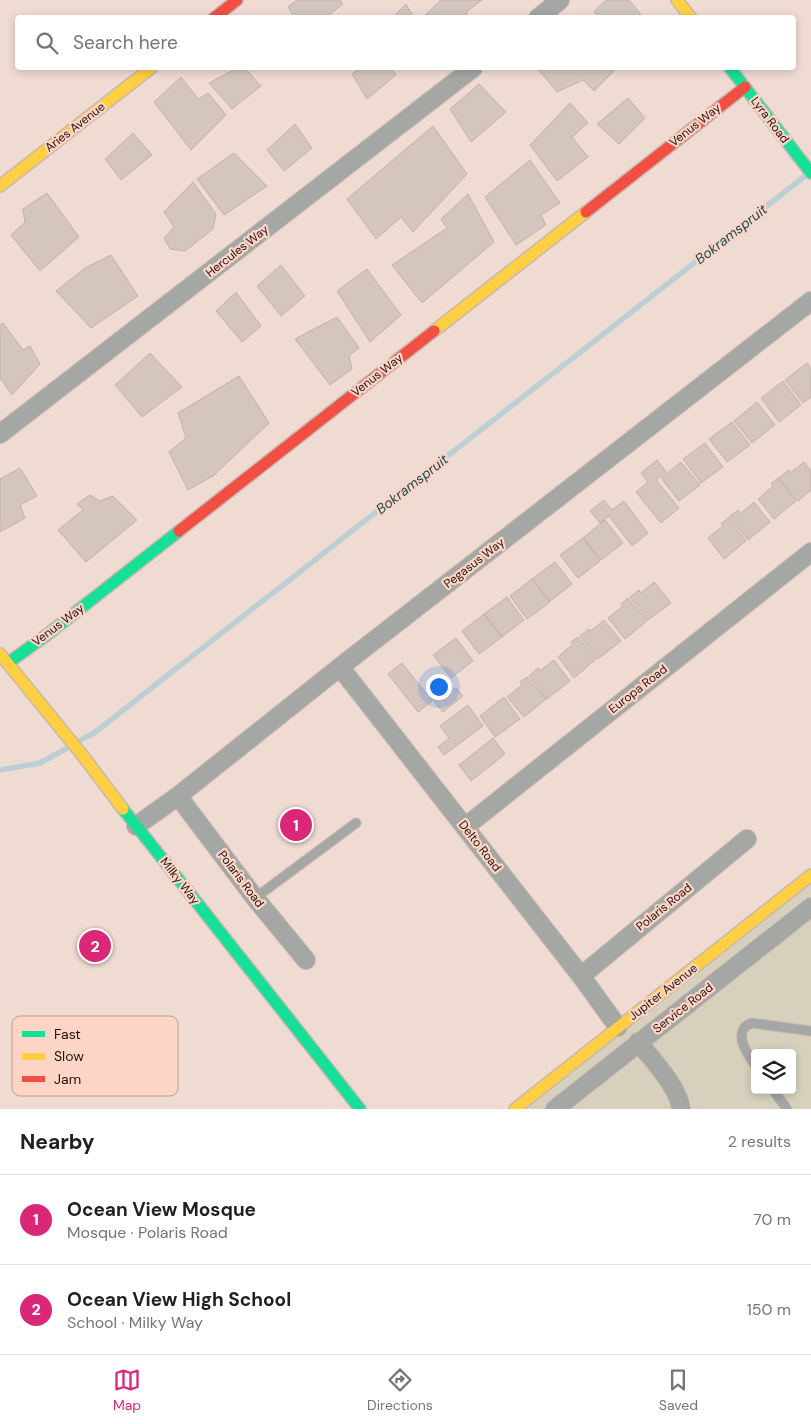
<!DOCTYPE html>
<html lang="en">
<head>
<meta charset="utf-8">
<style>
  body { margin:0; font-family:"DM Sans",sans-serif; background:#f2f2f2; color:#202124 }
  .controls { position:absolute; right:15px; bottom:15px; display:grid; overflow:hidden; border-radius:5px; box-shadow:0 2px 8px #0003 }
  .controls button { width:45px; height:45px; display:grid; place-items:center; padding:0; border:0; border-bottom:1px solid #e0e0e0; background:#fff; color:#202124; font:25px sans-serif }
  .you { position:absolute; left:438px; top:686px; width:18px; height:18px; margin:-12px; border:4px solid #fff; border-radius:50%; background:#1a73e8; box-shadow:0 0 0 8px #1a73e833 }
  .badge { display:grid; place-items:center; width:32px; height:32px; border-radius:50%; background:#db2777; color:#fff; font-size:16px; font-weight:700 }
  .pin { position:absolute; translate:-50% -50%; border:2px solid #fff; box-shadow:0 1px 5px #0006 }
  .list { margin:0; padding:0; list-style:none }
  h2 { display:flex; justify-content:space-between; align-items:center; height:65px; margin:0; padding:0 20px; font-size:21px }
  h2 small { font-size:16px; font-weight:400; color:#757577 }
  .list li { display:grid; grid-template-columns:32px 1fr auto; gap:15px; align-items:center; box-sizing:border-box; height:90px; padding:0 20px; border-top:1px solid #e0e0e0 }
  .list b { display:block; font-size:19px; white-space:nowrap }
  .list p { margin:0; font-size:16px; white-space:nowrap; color:#757577 }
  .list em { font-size:16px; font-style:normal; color:#757577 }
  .icon { flex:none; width:28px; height:28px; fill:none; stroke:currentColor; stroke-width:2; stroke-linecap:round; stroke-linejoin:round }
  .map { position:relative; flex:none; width:811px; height:1109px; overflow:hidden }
  .search { position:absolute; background:#fff; box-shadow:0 2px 8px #0003; left:15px; right:15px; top:15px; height:55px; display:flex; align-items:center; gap:12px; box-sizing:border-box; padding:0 18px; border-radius:5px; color:#757577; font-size:19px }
  .sheet { height:245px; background:#fff }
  nav { display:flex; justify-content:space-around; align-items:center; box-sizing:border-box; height:70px; border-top:1px solid #e0e0e0; background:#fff; font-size:14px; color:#757577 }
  nav a { display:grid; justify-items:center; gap:2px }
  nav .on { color:#db2777 }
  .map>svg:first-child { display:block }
  .green { fill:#d6d0bc; fill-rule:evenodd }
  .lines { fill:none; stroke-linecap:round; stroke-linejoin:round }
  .stream { stroke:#bccfd4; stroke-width:5.5 }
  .building { fill:#d4c6be; stroke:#c1b3aa }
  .lane-casing { stroke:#c8b8b2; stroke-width:11 }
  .street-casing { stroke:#c8b8b2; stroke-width:20 }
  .fast-casing { stroke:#c8b8b2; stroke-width:14 }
  .slow-casing { stroke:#c8b8b2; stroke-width:14 }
  .jam-casing { stroke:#c8b8b2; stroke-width:14 }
  .lane { stroke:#a5a7a4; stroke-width:9 }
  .street { stroke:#a5a7a4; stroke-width:18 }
  .fast { stroke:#16e098; stroke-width:11 }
  .slow { stroke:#ffcf43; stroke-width:11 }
  .jam { stroke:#f24e42; stroke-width:11 }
  .labels { text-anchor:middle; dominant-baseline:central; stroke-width:4.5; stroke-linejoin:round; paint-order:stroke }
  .street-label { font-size:12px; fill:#22140f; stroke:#fdd5c6 }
  .water-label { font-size:14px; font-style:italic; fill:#174b58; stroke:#fdd5c6 }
  .key { fill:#fdd5c6; stroke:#bb9b8f; stroke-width:1 }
  .key-label { font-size:14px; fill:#22140f }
</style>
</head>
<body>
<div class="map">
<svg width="811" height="1109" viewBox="0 0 811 1109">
  <rect width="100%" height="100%" fill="#f0dbd3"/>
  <path class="green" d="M811,875v234h-296zM755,1053h37v37h-37z"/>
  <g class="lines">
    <path class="stream" d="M79,741l15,-8 711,-557
      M0,770l40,-7 29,-16"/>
  </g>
  <path class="building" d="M297,0h43l3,4 -18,14h-30l-7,-11z
    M441,0h41l-16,12 2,6h-46z
    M606,0h23l15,18h-45l-5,-7z
    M406,4l8,14h-22z
    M237,68h8l16,18 -29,23 -23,-26z
    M361,68h30l5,7 -29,24 -15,-25z
    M537,68h80l-23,23 -11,-11 -26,12z
    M181,77l17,22 10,-6 18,22 -35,35 -37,-48z
    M479,84l27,28 -35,30 -21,-33z
    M628,98l17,20 -26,26 -22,-20z
    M570,103l18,20 -16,14 16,20 -31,24 -27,-36z
    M295,124l17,24 -28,23 -17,-21z
    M433,126l34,48 -54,58 -12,-15 -25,22 -29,-40z
    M133,133l19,22 -31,25 -16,-21z
    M234,153l33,33 -43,29 -27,-36z
    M530,160l30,43 -19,12 5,10 -30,20 -31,-48z
    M193,182l23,32 -3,15 -28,22 -15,-2 -6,-11 10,-11 -10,-15z
    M47,193l32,44 -39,34 -29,-36 14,-13 -2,-13z
    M468,194l26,48 -72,61 -30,-38 55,-37 -6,-9z
    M111,255l27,41 -47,32 -35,-37 29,-23z
    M281,265l24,31 -24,20 -24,-30z
    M367,269l34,46 -31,27 -33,-51z
    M236,292l25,34 -19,16 -26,-31z
    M337,317l22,31 -10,8 3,13 -22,16 -35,-46z
    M3,323l20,27 7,-4 10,18 -28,31 -12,-17v-53z
    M150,353l32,34 -40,30 -27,-32z
    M807,363l4,6v28l-8,6 -18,-23z
    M239,376l30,47 -56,53 -25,14 -19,-38 17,-14 -8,-25z
    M783,381l18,24 -22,17 -18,-24z
    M757,402l18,23 -23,18 -18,-22z
    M732,422l18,23 -23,17 -18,-23z
    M705,443l18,24 -22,16 -18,-24z
    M657,460l9,12 -10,8 23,28 -18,15 -25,-31 12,-10 -7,-9z
    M681,462l19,23 -21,16 -18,-23z
    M804,462l7,9v19l-13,11 -19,-23 10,-8 1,3z
    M20,468l17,28 -17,9 5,13 -25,14v-53z
    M778,478l18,23 -22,18 -16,-20 15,-13 -2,-2z
    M90,495l10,6 13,-5 24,24 -51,42 -28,-32 25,-20 -6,-6z
    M604,500l8,10 12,-9 24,32 -16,13 -23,-30 -9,7 -10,-12z
    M754,502l16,20 -22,18 -19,-23 9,-7 3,3z
    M728,518l18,23 -22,18 -16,-21 15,-12 -2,-2z
    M605,520l18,23 -22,17 -18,-22z
    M583,538l17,23 -22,17 -18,-23z
    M555,562l17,22 -22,17 -18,-22z
    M532,579l18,23 -23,17 -17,-23z
    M654,582l17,21 -23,17 -18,-23 9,-7 2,3z
    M507,597l17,23 -22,17 -18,-23z
    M628,598l19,23 -22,18 -17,-21 15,-12 -2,-2z
    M484,614l18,23 -23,17 -17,-23z
    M604,620l17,21 -23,18 -18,-23 9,-7 2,2z
    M578,637l18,22 -22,19 -16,-21 15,-13 -2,-2z
    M456,638l17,23 -22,17 -18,-23z
    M554,660l16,21 -23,18 -18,-23 9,-8 2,3z
    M402,663l30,38 -14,11 -30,-38z
    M527,677l19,22 -22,18 -17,-20 15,-12 -2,-3z
    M444,688l4,5 8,-5 7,8 -20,16 -12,-14z
    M504,697l16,22 -25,18 -15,-21z
    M468,705l15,21 -39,29 -6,-8 11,-9 -9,-12z
    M493,738l12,16 -34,27 -12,-16z"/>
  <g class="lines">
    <defs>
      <path id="lane" d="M255,898l101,-75
        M755,1065c-8,-11 -24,-35 -3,-42l59,8
        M773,1090l14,19"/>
      <path id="street" d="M538,18l22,-18
        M0,434l473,-366
        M340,667l241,309 37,51
        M178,796l77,102 51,62
        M136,826l42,-30 162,-129 471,-366
        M465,827l346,-275
        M581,976l166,-137
        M638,1042c14,17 41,46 43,67
        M555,1109l256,-202"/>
      <path id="fast" d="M730,68l81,105
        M8,663l40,-29 131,-103
        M123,809l237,300"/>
      <path id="slow" d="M677,0l14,18
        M0,186l151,-118
        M434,331l152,-119
        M0,654l83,102 40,53
        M515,1109l296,-234"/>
      <path id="jam" d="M214,18l23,-18
        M586,212l159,-125
        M179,531l255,-200"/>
    </defs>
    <use href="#lane" class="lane-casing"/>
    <use href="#street" class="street-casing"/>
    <use href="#fast" class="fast-casing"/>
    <use href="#slow" class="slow-casing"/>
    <use href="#jam" class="jam-casing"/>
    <use href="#lane" class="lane"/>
    <use href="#street" class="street"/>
    <use href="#fast" class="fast"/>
    <use href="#slow" class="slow"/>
    <use href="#jam" class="jam"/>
  </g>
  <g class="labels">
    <g class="street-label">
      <text transform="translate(770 120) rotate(53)">Lyra Road</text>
      <text transform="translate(695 125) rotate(-38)">Venus Way</text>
      <text transform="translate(75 127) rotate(-38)">Aries Avenue</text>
      <text transform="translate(237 251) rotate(-38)">Hercules Way</text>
      <text transform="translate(377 375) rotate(-38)">Venus Way</text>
      <text transform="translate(474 563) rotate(-38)">Pegasus Way</text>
      <text transform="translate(58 625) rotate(-37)">Venus Way</text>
      <text transform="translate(638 689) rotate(-38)">Europa Road</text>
      <text transform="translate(480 846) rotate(52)">Delto Road</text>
      <text transform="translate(241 879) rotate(53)">Polaris Road</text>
      <text transform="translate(180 881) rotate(52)">Milky Way</text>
      <text transform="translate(664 907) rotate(-39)">Polaris Road</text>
      <text transform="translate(663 992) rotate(-38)">Jupiter Avenue</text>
      <text transform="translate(683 1008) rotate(-38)">Service Road</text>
    </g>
    <g class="water-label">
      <text transform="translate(731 234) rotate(-38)">Bokramspruit</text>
      <text transform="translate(412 484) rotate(-38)">Bokramspruit</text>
    </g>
  </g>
  <rect x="12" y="1016" width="166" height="80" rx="8" class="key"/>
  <rect x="22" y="1031" width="23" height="6" fill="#16e098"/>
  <rect x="22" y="1053" width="23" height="7" fill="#ffcf43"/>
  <rect x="22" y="1076" width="23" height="6" fill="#f24e42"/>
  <g class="key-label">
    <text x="54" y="1039">Fast</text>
    <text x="54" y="1061">Slow</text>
    <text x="54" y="1084">Jam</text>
  </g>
</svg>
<div class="controls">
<button><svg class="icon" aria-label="layers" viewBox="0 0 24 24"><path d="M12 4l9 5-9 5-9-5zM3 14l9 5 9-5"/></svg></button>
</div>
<div class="you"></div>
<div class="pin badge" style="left:296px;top:825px">1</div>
<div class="pin badge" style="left:95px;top:946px">2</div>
<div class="search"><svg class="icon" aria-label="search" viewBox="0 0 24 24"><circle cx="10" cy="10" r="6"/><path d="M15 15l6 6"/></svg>Search here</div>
</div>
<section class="sheet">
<h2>Nearby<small>2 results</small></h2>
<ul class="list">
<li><span class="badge">1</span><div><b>Ocean View Mosque</b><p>Mosque · Polaris Road</p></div><em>70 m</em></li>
<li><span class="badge">2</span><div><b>Ocean View High School</b><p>School · Milky Way</p></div><em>150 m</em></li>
</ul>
</section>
<nav>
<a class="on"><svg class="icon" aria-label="map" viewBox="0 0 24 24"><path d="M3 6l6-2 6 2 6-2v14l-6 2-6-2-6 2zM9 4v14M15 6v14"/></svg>Map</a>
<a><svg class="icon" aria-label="directions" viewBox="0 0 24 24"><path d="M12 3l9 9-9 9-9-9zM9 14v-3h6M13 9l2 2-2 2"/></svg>Directions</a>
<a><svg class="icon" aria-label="saved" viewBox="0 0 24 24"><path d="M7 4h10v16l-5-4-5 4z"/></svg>Saved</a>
</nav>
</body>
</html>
